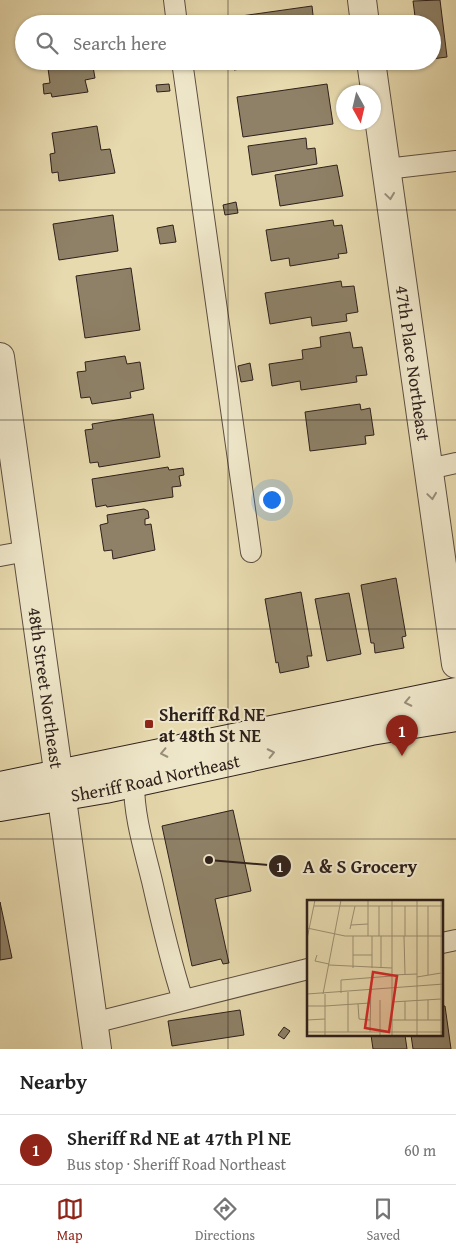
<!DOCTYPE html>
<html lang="en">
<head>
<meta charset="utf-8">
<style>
  body { margin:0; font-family:"Gentium Book Plus",serif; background:#f6f6f6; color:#222 }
  .compass { position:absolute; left:336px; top:85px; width:45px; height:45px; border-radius:50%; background:#fff; box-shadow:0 1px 4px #0004; rotate:172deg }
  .you { position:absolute; left:271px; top:499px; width:18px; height:18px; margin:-12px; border:4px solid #fff; border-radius:50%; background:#1a73e8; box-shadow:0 0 0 8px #1a73e833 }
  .badge { display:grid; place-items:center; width:32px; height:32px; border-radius:50%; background:#8f2418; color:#fff; font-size:16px; font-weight:700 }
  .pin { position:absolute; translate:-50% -41px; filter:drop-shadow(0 1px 2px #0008) }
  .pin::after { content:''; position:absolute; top:26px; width:18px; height:15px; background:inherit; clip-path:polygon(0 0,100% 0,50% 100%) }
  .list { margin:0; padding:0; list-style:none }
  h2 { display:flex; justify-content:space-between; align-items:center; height:65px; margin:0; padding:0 20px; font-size:21px }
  h2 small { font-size:16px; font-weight:400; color:#767676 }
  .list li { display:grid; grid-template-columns:32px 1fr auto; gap:15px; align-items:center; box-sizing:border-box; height:70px; padding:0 20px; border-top:1px solid #e0e0e0 }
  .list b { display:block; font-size:19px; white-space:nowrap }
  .list p { margin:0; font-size:16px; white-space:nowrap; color:#767676 }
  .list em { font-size:16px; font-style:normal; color:#767676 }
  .icon { flex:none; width:28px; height:28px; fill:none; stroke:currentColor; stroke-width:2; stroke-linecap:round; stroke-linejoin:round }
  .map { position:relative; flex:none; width:456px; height:1049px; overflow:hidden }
  .search { position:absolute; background:#fff; box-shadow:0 1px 4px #0004; left:15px; right:15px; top:15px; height:55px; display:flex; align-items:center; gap:12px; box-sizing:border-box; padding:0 18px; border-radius:28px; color:#767676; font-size:19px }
  .sheet { height:135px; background:#fff }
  nav { display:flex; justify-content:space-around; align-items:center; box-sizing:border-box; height:70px; border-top:1px solid #e0e0e0; background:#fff; font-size:14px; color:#767676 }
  nav a { display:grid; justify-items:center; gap:2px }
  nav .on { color:#8f2418 }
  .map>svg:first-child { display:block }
  .building { fill:#8e8167; stroke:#2e201b }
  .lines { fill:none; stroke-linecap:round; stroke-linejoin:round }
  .service-casing { stroke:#5c4e40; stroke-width:22 }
  .minor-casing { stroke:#5c4e40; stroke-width:30 }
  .secondary-casing { stroke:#2e201b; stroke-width:30 }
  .service { stroke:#efe7ca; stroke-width:20 }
  .minor { stroke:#efe7ca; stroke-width:28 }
  .secondary { stroke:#efe7ca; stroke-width:28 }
  .oneway { stroke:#988d7b }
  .grid { fill:none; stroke:#2e201b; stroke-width:1; stroke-opacity:0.55 }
  .poi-dot { fill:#8f2418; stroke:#efe7ca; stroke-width:2 }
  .labels { text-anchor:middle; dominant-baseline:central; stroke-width:4; stroke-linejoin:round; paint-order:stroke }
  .street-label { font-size:18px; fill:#2e201b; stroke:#efe7ca }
  .poi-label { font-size:18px; font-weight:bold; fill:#2e201b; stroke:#efe7ca; text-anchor:start }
  .inset-road { fill:none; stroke:#9d9073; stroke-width:1 }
  .view { fill:#d62828; fill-opacity:0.15; stroke:#d62828; stroke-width:2.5 }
  .inset-edge { fill:none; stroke:#2e201b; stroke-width:2.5 }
  .leader { fill:none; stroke:#2e201b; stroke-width:2 }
  .callout-dot { fill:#2e201b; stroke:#efe7ca; stroke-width:2 }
  .mark-label { font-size:15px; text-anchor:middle; font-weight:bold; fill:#fff }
  .callout-label { font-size:19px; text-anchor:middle; font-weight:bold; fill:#2e201b; stroke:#efe7ca; stroke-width:4; stroke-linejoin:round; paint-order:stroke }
</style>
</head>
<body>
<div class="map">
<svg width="456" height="1049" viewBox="0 0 456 1049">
  <rect width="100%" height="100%" fill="#e7daae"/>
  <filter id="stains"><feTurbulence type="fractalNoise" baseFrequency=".004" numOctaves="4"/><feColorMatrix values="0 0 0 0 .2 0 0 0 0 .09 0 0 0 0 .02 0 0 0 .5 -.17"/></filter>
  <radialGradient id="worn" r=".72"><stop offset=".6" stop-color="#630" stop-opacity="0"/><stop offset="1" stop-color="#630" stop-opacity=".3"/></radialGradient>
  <path class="building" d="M440,0l7,57 -15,2v-35h-16l-3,-23z
    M312,6l2,18h-86l-1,-6z
    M47,61h45l3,17 -10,2 3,12 -36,5 -1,-4 -7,1 -1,-10 7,-1z
    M233,61h59l-58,9z
    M169,84l1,7 -13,1 -1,-7z
    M327,84l6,40 -90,13 -6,-40z
    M97,126l4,24 9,-1 5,24 -56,8 -1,-9 -6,1 -2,-19 5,-1 -3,-20z
    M306,138l1,11 8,-1 2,16 -65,11 -4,-29z
    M337,165l6,31 -63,10 -5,-31z
    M236,202l2,11 -13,2 -2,-10z
    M113,215l5,36 -59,9 -6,-36z
    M333,220l1,6 8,-1 5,28 -9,1 1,4 -49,8 -1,-8 -18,3 -5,-31z
    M173,225l3,17 -16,2 -3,-16z
    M131,268l9,62 -55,8 -9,-62z
    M341,281l1,6 12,-1 4,26 -12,2 1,7 -35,5 -1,-9 -41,7 -5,-31z
    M350,332l3,16 9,-1 5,28 -11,1 1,6 -56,8 -1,-9 -28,5 -3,-22 34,-5 -1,-9 19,-3 -1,-10z
    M125,356l2,8 13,-2 4,27 -14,3 1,6 -39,6 -2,-7 -9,1 -4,-26 9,-1 -1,-9z
    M250,363l3,17 -12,2 -3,-16z
    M360,404l1,6 9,-2 4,27 -9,1 1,8 -56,7 -5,-39z
    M153,414l7,43 -61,10 -1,-5 -8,1 -5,-33 8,-1 -1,-5z
    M168,467l1,3 14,-2 1,7 -5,1 2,10 -9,1 1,10 -66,10 -1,-2 -10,2 -4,-28z
    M144,509l4,2 1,7 -4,1v6l6,-1 4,26 -42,9 -1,-9 -8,1 -4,-26 8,-2 -1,-8z
    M396,578l10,58 -4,1 2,11 -29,5 -1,-10h-3l-10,-58z
    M301,592l11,64h-5l2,11 -29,6 -2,-11 -2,1 -11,-64z
    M349,593l12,61 -34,7 -12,-62z
    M233,810l18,81 -36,8 14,64 -6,1 -2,-5 -29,7 -30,-140z
    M0,902l12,56 -12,2z
    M442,1006h3l6,43h-38l-2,-14h31z
    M240,1010l4,25 -72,11 -4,-25z
    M284,1027l6,4 -6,8 -6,-4z
    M371,1035h34l2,14h-34z"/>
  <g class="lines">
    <defs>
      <path id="service" d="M174,0l3,24
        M182,61l69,491
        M386,169l70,-8
        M429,469l27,-6
        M0,556l27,-5
        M134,783c0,34 10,65 18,98 9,40 18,79 31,119
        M442,943l14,-3
        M93,1023l215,-54"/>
      <g id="minor">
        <path d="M362,0l3,24"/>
        <path id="s1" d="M371,61l85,603"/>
        <path id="s2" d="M0,357l97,692"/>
      </g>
      <g id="secondary">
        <path d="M0,786l456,-94"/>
        <path id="s3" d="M0,807l105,-18 266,-58 85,-14"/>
      </g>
    </defs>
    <use href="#service" class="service-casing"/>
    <use href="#minor" class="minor-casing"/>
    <use href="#secondary" class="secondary-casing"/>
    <use href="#service" class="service"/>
    <use href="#minor" class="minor"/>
    <use href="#secondary" class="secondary"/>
  </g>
  <defs><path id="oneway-chevron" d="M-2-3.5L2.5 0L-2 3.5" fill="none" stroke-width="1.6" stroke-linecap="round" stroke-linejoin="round" transform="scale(1.25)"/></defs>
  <g class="oneway">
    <use href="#oneway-chevron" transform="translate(390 196) rotate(82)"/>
    <use href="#oneway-chevron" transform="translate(432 496) rotate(82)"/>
    <use href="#oneway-chevron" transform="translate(408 702) rotate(168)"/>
    <use href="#oneway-chevron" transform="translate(164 753) rotate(168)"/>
    <use href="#oneway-chevron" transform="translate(271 753) rotate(-12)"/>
  </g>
  <path class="grid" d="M228,0v24M228,61v988M0,210h456M0,420h456M0,629h456M0,839h456"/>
  <rect class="poi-dot" x="144" y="719" width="10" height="10" rx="2.5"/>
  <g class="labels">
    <g class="street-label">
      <text stroke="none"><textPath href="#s1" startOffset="305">47th Place Northeast</textPath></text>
      <text stroke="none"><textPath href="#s2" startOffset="334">48th Street Northeast</textPath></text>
      <text stroke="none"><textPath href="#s3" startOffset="158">Sheriff Road Northeast</textPath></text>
    </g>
    <g class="poi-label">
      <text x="159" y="714">Sheriff Rd NE<tspan x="159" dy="21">at 48th St NE</tspan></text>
    </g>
  </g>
  <g transform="translate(307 900)">
    <rect width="136" height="136" fill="#e7daae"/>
    <path class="inset-road" d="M7,6h130M72,6v30M44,25l17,-1M0,28l38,8h99M43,29l5,-23M46,36v32M61,36v-36M65,36v32M74,36v32M97,36l1,38M98,36v-30M0,39l8,-39M10,55l-2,6 14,3M46,55h19M22,65l63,3M85,75l25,-1M121,75v-69M110,77l24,-4M41,92v40M34,93v-13l51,-4M0,94l137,-10M16,94l18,-94M18,94v42M85,102l49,-3M51,104l1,15 11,1M0,106h18M18,106l45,-3M0,120l18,-1M85,120h49M98,120v-19M121,120v-20M0,132h137M63,132l1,-50M73,136v-36M85,136v-136M110,136v-136M134,136v-136"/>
    <path class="view" d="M66,72l24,4 -8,56 -24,-4z"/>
    <rect width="136" height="136" class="inset-edge"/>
  </g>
  <path class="leader" d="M209 860L280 866"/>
  <g class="callout-dot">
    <circle cx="209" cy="860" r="5"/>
    <circle cx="280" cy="866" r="12"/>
  </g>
  <g class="mark-label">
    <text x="280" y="872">1</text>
  </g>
  <g class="callout-label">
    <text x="360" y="873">A &amp; S Grocery</text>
  </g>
  <rect width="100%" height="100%" filter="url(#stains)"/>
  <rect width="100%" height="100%" fill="url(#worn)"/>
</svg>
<svg class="compass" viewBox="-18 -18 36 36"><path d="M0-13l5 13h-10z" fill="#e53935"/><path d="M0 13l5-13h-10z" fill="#767676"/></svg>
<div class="you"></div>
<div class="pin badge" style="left:402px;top:756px">1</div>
<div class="search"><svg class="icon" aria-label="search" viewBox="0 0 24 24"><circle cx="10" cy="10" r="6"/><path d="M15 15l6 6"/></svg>Search here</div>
</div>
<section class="sheet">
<h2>Nearby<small></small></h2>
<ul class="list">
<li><span class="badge">1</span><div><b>Sheriff Rd NE at 47th Pl NE</b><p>Bus stop · Sheriff Road Northeast</p></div><em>60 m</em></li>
</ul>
</section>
<nav>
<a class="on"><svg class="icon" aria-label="map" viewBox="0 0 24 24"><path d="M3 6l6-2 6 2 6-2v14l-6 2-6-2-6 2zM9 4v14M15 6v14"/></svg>Map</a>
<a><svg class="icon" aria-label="directions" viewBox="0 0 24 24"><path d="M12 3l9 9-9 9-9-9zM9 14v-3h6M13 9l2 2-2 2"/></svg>Directions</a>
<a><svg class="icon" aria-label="saved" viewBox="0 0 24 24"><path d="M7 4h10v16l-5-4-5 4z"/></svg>Saved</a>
</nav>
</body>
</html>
